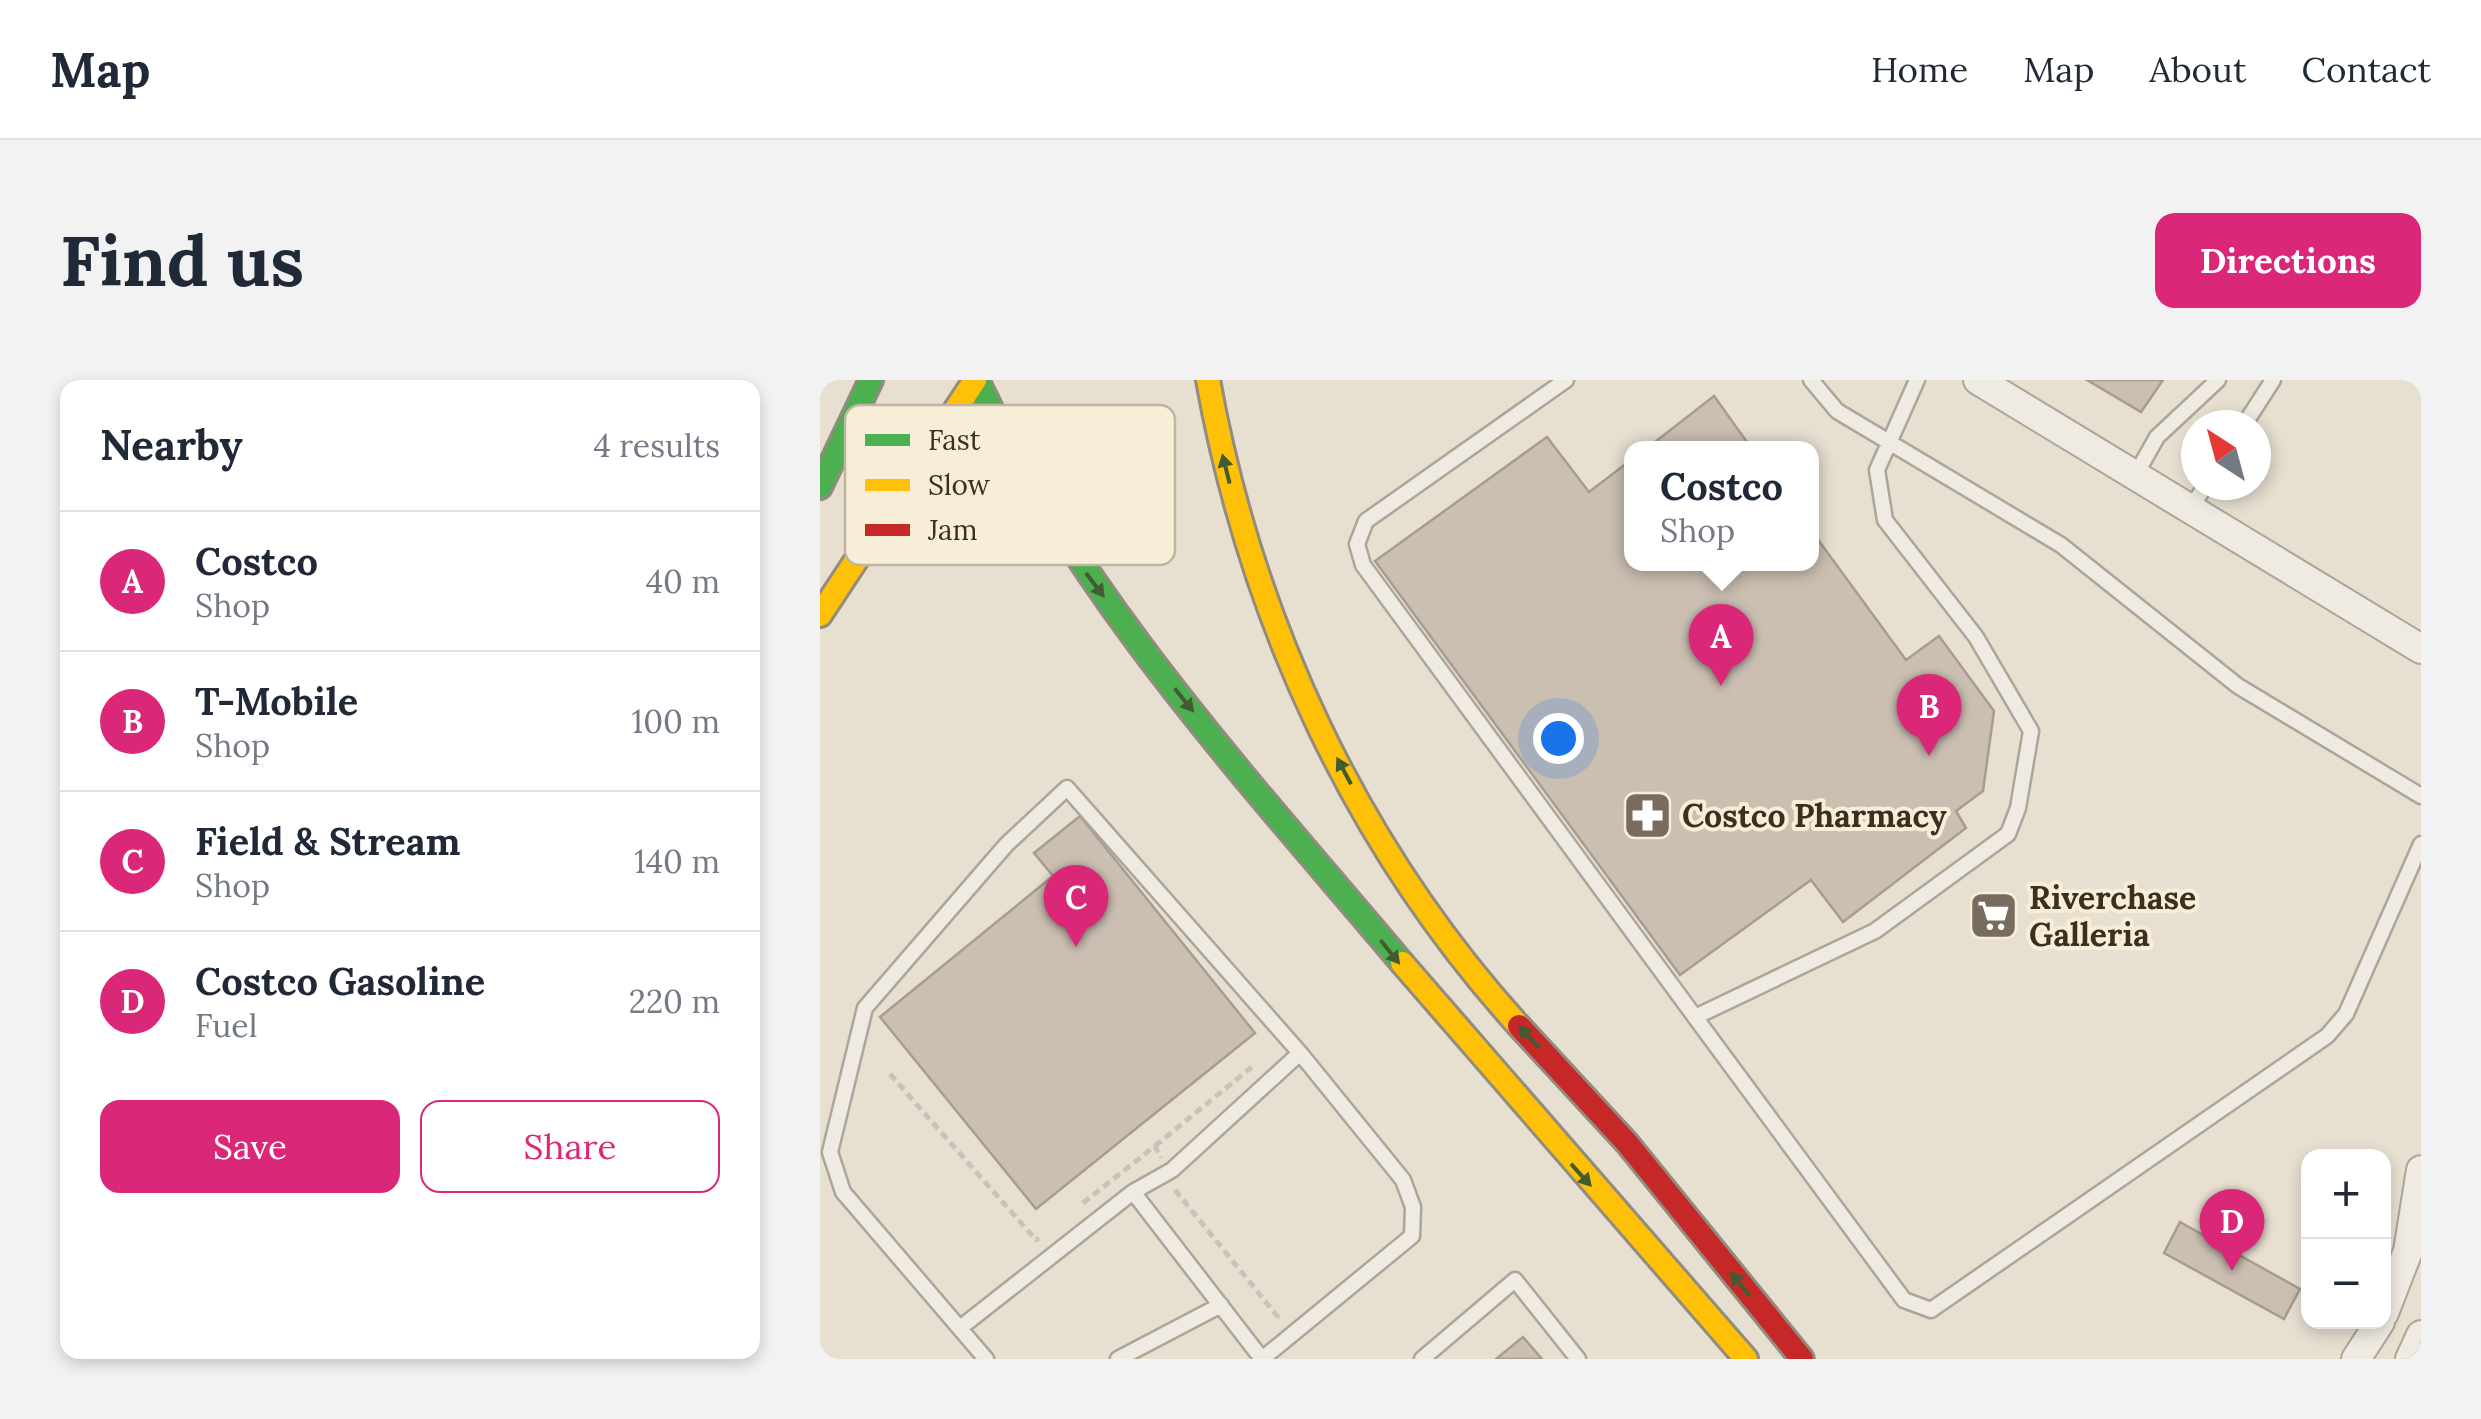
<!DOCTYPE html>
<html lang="en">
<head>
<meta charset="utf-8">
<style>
  body { margin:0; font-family:Lora,serif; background:#f2f2f3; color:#1f2937 }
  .controls { position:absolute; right:30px; bottom:30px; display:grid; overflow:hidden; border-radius:20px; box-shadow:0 5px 15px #0003 }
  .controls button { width:90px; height:90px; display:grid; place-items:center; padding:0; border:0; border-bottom:2px solid #e0e1e3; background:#fff; color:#1f2937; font:50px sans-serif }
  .compass { position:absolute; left:1361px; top:30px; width:90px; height:90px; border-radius:50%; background:#fff; box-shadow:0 5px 15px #0003; rotate:324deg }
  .you { position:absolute; left:738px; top:358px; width:35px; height:35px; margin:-25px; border:8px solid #fff; border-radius:50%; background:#1a73e8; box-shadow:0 0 0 15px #1a73e833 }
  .badge { display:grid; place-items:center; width:65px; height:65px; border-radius:50%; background:#db2777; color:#fff; font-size:32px; font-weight:700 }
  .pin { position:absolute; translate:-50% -82px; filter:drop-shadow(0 2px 5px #0008) }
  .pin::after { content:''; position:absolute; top:52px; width:35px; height:30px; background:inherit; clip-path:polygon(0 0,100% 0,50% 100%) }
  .popup { position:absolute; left:804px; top:61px; width:195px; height:130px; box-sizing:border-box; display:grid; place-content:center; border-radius:20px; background:#fff; filter:drop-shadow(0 2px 8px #0005); font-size:32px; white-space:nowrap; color:#747a83 }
  .popup b { font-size:38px; color:#1f2937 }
  .popup::after { content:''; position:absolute; left:50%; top:100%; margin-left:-20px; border:20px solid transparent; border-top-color:#fff }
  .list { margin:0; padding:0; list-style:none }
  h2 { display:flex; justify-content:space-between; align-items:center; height:130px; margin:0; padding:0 40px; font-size:42px }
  h2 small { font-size:32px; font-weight:400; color:#747a83 }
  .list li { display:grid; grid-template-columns:65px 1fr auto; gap:30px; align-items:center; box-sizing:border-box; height:140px; padding:0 40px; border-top:2px solid #e0e1e3 }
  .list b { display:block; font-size:38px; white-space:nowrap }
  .list p { margin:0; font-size:32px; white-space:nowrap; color:#747a83 }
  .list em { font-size:32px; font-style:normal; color:#747a83 }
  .actions { display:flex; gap:20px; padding:30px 40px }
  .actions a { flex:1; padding:22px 0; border:2px solid #db2777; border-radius:20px; text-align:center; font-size:35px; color:#db2777 }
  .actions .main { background:#db2777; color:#fff }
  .map { position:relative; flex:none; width:1601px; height:979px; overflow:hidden; border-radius:20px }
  header { display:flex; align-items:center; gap:60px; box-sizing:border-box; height:140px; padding:0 50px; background:#fff; border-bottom:2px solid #e0e1e3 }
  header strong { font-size:48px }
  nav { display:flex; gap:55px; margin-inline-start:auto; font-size:35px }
  .intro { display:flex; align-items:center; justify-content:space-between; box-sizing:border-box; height:240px; padding:0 60px }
  h1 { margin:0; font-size:70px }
  .button { padding:25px 45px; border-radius:20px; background:#db2777; color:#fff; font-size:35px; font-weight:700 }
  main { display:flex; gap:60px; padding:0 60px }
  aside { flex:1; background:#fff; border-radius:20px; box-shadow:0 5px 15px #0003 }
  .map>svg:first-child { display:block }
  .building { fill:#cbbfb2; stroke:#a89c90; stroke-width:2.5 }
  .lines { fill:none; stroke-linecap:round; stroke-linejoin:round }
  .lane-casing { stroke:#ada599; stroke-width:19 }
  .street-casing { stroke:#ada599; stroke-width:32 }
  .fast-casing { stroke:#928b80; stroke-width:28 }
  .slow-casing { stroke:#928b80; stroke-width:28 }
  .jam-casing { stroke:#928b80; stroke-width:28 }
  .path { stroke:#c8c2b9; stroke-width:5; stroke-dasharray:8 5; stroke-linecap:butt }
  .lane { stroke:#efebe3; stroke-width:14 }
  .street { stroke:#efebe3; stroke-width:28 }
  .fast { stroke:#4caf50; stroke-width:22 }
  .slow { stroke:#ffc107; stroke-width:22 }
  .jam { stroke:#c62828; stroke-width:22 }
  .oneway { fill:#425b31 }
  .labels { text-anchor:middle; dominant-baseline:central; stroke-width:8; stroke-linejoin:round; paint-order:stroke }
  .poi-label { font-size:32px; font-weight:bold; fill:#3d2e20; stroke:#f7eed8; text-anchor:start }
  .key { fill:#f7eed8; stroke:#bfb4a1; stroke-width:2.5 }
  .key-label { font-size:28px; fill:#3d2e20 }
</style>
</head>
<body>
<header>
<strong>Map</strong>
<nav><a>Home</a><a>Map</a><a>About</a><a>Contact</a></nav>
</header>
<div class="intro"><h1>Find us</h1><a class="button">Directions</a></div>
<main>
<aside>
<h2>Nearby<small>4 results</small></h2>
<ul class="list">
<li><span class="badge">A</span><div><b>Costco</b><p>Shop</p></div><em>40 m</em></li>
<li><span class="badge">B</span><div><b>T-Mobile</b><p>Shop</p></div><em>100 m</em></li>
<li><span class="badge">C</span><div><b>Field &amp; Stream</b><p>Shop</p></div><em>140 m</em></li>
<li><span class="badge">D</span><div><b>Costco Gasoline</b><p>Fuel</p></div><em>220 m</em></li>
</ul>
<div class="actions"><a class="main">Save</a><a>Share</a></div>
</aside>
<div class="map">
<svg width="1601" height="979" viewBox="0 0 1601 979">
  <rect width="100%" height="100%" fill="#e7e0d1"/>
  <path class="building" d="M1267,0h76l-22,32z
    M894,16l38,53h-106z
    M727,57l42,55 42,-32v104h180v-34l95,130 33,-24 55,75 -11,80 -27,20 10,17 -123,94 -32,-42 -131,95 -305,-414z
    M260,436l175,217 -219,176 -156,-192 173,-141 -19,-23z
    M1360,842l120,67 -16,30 -120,-66z
    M703,957l19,22h-46z"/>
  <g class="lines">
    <defs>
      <path id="lane" d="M746,0l-200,141 -9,23 6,21 332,452
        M991,0l26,31 224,134 177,141 183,110
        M1097,0l-40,90 8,50 91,117 55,94 -13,77 -10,26 -133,97 -180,86 209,283 27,10 396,-274 19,-22 75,-170
        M1424,45l29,-45
        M1315,96l22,-39 61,-57
        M1370,129l16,-24
        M313,812l39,-22 128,-117
        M140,948l173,-136 129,167
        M166,979l-143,-167 -13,-40 35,-144 141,-163 61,-57 233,265 103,127 10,27 -1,29 -150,123
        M298,979l103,-54
        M602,979l93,-79 63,79"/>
      <path id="street" d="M1158,0l443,269
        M1564,933l24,-62 13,-81
        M1536,979l24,-37
        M1590,979l11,-24"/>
      <path id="fast" d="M157,0c103,219 270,399 425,583
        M0,107l51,-107"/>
      <path id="slow" d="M388,0c43,239 147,465 311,646
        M0,235l155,-235
        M582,583l344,396"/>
      <path id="jam" d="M699,646l108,117 175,216"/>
    </defs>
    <use href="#lane" class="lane-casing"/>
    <use href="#street" class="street-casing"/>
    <use href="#fast" class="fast-casing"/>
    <use href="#slow" class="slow-casing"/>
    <use href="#jam" class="jam-casing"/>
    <path class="path" d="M70,694l146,166 3,-2
      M335,766l98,-80
      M355,810l103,127 -3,3
      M263,823l72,-57 6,12"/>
    <use href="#lane" class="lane"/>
    <use href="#street" class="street"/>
    <use href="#fast" class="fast"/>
    <use href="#slow" class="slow"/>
    <use href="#jam" class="jam"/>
  </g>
  <defs><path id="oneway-solid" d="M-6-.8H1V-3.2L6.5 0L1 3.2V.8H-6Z" transform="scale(2.5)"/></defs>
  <g class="oneway">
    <use href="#oneway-solid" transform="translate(406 89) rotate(-104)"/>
    <use href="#oneway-solid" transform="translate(275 205) rotate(53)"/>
    <use href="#oneway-solid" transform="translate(364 320) rotate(51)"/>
    <use href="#oneway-solid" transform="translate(524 391) rotate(-118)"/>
    <use href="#oneway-solid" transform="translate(570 572) rotate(51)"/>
    <use href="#oneway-solid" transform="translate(709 657) rotate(-133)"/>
    <use href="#oneway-solid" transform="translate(761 795) rotate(48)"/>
    <use href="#oneway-solid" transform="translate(920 904) rotate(-129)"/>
  </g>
  <defs>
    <symbol id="pharmacy-square" viewBox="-11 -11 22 22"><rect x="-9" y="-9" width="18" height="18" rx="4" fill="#786c5e" stroke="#f7eed8"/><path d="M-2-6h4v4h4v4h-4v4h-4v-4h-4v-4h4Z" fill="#fff"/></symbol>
    <symbol id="supermarket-square" viewBox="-11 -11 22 22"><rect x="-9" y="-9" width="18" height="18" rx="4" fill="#786c5e" stroke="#f7eed8"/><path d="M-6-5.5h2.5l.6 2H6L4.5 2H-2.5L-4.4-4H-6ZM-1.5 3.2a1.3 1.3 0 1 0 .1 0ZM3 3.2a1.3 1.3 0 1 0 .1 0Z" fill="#fff"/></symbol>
  </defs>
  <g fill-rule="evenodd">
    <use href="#pharmacy-square" x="800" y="408" width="55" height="55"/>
    <use href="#supermarket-square" x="1146" y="508" width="55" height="55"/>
  </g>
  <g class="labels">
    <g class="poi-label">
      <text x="862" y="435">Costco Pharmacy</text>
      <text x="1209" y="517">Riverchase<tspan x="1209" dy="37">Galleria</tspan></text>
    </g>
  </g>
  <rect x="25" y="25" width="330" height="160" rx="15" class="key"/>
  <rect x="45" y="54" width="45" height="12" fill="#4caf50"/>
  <rect x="45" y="99" width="45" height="12" fill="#ffc107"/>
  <rect x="45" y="144" width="45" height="12" fill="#c62828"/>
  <g class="key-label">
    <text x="108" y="70">Fast</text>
    <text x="108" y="115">Slow</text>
    <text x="108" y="160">Jam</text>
  </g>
</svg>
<div class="controls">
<button>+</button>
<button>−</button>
</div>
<svg class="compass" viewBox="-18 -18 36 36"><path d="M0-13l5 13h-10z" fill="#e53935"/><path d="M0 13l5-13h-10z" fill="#747a83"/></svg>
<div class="you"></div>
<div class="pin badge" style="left:901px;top:306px">A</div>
<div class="popup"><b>Costco</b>Shop</div>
<div class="pin badge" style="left:1109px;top:376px">B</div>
<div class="pin badge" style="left:256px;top:567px">C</div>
<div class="pin badge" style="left:1412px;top:891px">D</div>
</div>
</main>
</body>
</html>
